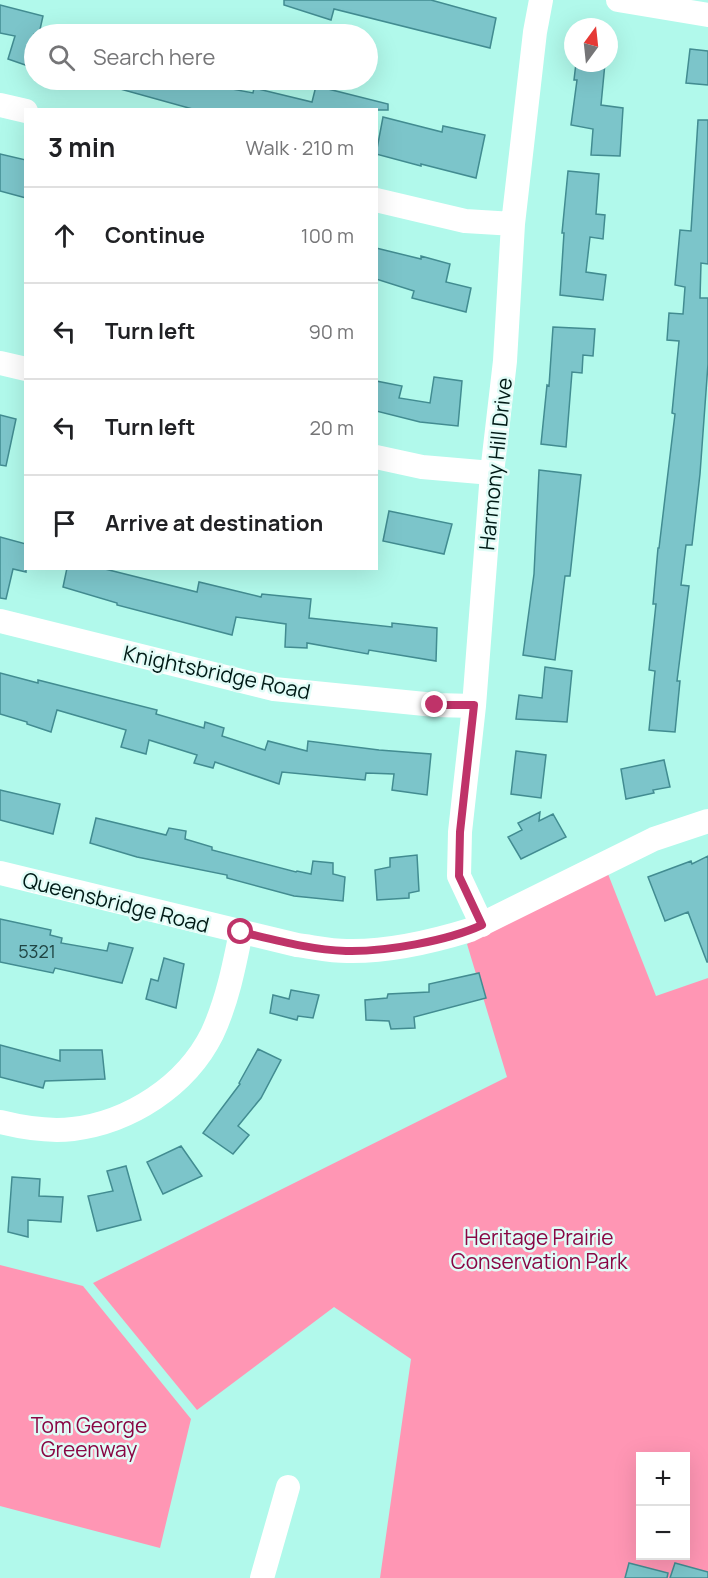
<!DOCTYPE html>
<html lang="en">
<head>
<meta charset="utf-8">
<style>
  body { margin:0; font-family:Manrope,sans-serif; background:#f6f6f6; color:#202124 }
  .controls { position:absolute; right:18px; bottom:18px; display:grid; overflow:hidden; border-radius:0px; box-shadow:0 6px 24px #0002 }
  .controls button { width:54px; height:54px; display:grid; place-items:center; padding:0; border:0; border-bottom:2px solid #e0e0e0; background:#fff; color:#202124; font:30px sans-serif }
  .compass { position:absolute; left:564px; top:18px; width:54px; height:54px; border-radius:50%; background:#fff; box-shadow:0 6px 24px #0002; rotate:15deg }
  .stop { position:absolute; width:18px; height:18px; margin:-14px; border:4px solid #bf3369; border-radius:50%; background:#fff }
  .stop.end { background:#bf3369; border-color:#fff; box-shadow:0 2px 6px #0008 }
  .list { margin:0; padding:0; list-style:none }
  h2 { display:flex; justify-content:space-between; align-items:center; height:78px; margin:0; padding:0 24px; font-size:26px }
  h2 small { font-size:20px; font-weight:400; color:#757577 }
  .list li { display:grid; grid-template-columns:39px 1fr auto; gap:18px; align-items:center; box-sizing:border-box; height:96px; padding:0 24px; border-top:2px solid #e0e0e0 }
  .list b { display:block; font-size:22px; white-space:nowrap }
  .list em { font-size:20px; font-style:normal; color:#757577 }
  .icon { flex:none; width:33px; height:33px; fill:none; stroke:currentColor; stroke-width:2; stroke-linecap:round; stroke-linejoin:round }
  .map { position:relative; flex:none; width:708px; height:1578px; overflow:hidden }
  .search { position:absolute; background:#fff; box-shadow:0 6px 24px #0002; left:24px; top:24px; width:354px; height:66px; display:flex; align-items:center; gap:15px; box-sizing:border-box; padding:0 21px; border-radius:33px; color:#757577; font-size:22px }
  .panel { position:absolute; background:#fff; box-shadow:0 6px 24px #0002; left:24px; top:108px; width:354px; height:462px; border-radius:0px }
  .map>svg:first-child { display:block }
  .green { fill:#ff96b4; fill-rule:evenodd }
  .building { fill:#7cc5ca; stroke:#428c91; stroke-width:1.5 }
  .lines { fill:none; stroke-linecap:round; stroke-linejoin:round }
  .minor { stroke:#fff; stroke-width:24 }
  .route { stroke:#bf3369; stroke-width:8 }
  .labels { text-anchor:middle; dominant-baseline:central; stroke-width:5; stroke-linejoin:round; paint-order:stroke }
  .number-label { font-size:18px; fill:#1f4543 }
  .street-label { font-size:21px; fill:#001a16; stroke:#e1fcf7 }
  .park-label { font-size:21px; fill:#890744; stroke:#e1fcf7 }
</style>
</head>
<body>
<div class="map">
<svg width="708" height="1578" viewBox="0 0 708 1578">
  <rect width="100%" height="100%" fill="#b1f9eb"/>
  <path class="green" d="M608,874l48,122 52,-18v600h-328l31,-219 -77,-52 -137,103 -104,-127 414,-206 -40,-133zM640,1456h46v100h-46z
    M0,1265l83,21 108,133 -31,129 -160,-42z"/>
  <path class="building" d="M284,0h147l65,18 -6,30 -156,-39 -3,11 -47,-15z
    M0,5l43,11 -4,18h-5v19l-3,14 -23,-8 7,-23 -15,-3z
    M690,49l18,2v34l-22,-2z
    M576,63h29l-4,42 22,3 -3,48 -29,-1 2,-26 -22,-4 6,-45h-3z
    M102,80h109l-1,5 43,8 1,-5 58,14 4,-16 72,18v6h-192l-94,-26z
    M383,117l59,15 1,-6 42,9 -9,43 -55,-14v2l-45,-12z
    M698,120h10v144l-7,-1 -1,35h8v66l-8,110 -8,71h-6l-5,40 8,1 -12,95h3l-5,51 -26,-2 6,-59 -6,-1 7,-66h-3l5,-56h1l16,-134 -3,-1 7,-72 -12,-1 2,-27 14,1 2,-27 -10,-2 5,-55 11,1z
    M0,154l26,6v38l-26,-7z
    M568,171l31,3 -3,40 9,1 -2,24 -13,-2 -4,35 20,3 -3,25 -43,-5 4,-62h-2z
    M376,248l45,11v-3l29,8 -4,18 25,6 -5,24 -54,-14 2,-7 -38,-12z
    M553,327l42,2 -2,27 -10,-1 -1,18 -10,-1 -6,75 -25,-3 6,-59 2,1z
    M434,377l28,4 -4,45 -38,-4 -44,-11v-30l26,5 -3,12 31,5z
    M0,415l16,4 -10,47 -6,-1z
    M539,470l42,5 -11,101h-5l-10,84 -32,-5 11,-81z
    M389,511l63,13 -8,30 -61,-13z
    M0,537l26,7v28l-13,-3 -7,30 -6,-1z
    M67,568h34l96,24 2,-10 62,15 1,-3 49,5 -2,19 83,9v-4l45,5 -1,33 -67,-11 -1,4 -61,-11v5l-22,-1 1,-23 -50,-7 -4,18 -115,-30v-2l-54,-16z
    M545,667l27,4 -5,51 -51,-3 3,-24 23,3z
    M0,673l38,10v-3l119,30 -1,4 48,14 1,-6 19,6 -2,8 43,14 3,-9 39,10 1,-10 71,9 52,4 -4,41 -35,-5 2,-16 -28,-1 -1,7 -83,-8 -3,12 -64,-22 -2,6 -19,-5 3,-8 -48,-15 -3,14 -25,-7 5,-17 -69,-20 -6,22 -24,-8v-2l-27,-8z
    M516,751l30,4 -5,43 -30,-4z
    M664,760l6,27 -17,3 1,3 -28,6 -5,-30z
    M0,790l60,14 -7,30 -53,-14z
    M540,812l-1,9 14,-7 13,23 -45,22 -13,-22 14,-7 -4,-7z
    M96,818l70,17 3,-7 17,3 -1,8 27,8v3l84,22 1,-1 14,3 2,-13 20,2v11l12,3 -2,24 -49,-5 -67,-18v-3l-90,-18 -47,-14z
    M417,855l2,36 -10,2v5l-32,2 -2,-30 15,-3v-9z
    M708,856v106h-1l-19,-50 -23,9 -17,-44 43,-16 1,3z
    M0,919l51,11 -1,5 12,3 -1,5 46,8 2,-8 24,5 -11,35 -67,-15 -2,5 -53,-11z
    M164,958l20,6 -8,44 -30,-9 5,-20 7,2z
    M479,973l7,25 -72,19 1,11 -24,1 -2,-8 -23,-1 -1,-20 22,-2 1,-4 41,-2v-8z
    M291,990l28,5 -6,23 -15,-2 -1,4 -27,-7 3,-18 16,4z
    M0,1045l60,16v-11h42l3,29 -60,2 -2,7 -43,-11z
    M258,1049l23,11 -20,38 -23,28 11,9 -16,19 -30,-21 37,-49 -1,-1z
    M181,1146l21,30 -39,18 -16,-32z
    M126,1166l15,54 -44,11 -9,-35 25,-5 -6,-20z
    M12,1177l28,2 -1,17 24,1 -2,25 -33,-2v17l-20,-5z
    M629,1563l39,10 -1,5h-42z
    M675,1563l33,9v6h-38z"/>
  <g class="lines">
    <path class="minor" d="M618,0l90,15
      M0,105l26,6
      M376,200l89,21 48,3
      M0,363l26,6
      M376,457l46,10 70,6
      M0,621l274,68 161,16 39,1
      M0,873l297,72c16,2 34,6 50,6 42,1 84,-9 123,-21l184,-91 54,-18
      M482,925l-23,-49 1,-44 14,-126 18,-233 13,-112 8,-137 22,-192 6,-32
      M0,1122c24,6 48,10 73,7 57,-7 113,-43 139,-95 15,-32 22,-67 29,-102
      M262,1578l26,-91"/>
  </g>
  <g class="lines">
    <path class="route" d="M241,932c34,8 70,18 105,19 39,1 101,-10 136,-26l-23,-49 1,-44 14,-127h-39"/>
  </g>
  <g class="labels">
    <g class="number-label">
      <text x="37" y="951">5321</text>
    </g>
    <g class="street-label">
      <text transform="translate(495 464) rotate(-84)">Harmony Hill Drive</text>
      <text transform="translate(217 672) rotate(12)">Knightsbridge Road</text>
      <text transform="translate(116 902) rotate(14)">Queensbridge Road</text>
    </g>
    <g class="park-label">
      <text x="539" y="1237">Heritage Prairie<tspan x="539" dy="24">Conservation Park</tspan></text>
      <text x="89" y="1425">Tom George<tspan x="89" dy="24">Greenway</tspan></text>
    </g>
  </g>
</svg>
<div class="controls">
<button>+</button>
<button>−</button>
</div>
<svg class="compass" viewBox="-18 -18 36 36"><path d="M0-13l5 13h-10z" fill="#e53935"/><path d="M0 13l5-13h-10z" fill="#757577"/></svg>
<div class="stop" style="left:241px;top:932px"></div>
<div class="stop end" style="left:435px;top:705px"></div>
<div class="search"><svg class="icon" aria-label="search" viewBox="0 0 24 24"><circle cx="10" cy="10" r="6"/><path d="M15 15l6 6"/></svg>Search here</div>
<section class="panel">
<h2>3 min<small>Walk · 210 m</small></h2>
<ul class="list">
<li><svg class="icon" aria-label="ahead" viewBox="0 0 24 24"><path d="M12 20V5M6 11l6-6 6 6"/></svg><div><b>Continue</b></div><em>100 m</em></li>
<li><svg class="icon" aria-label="left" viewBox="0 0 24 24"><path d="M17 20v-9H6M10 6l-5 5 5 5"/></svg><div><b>Turn left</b></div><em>90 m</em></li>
<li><svg class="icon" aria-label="left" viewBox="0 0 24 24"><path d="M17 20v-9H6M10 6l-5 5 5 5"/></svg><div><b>Turn left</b></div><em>20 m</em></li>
<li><svg class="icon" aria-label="arrive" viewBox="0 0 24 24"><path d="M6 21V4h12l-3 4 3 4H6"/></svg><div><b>Arrive at destination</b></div></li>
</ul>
</section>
</div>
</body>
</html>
